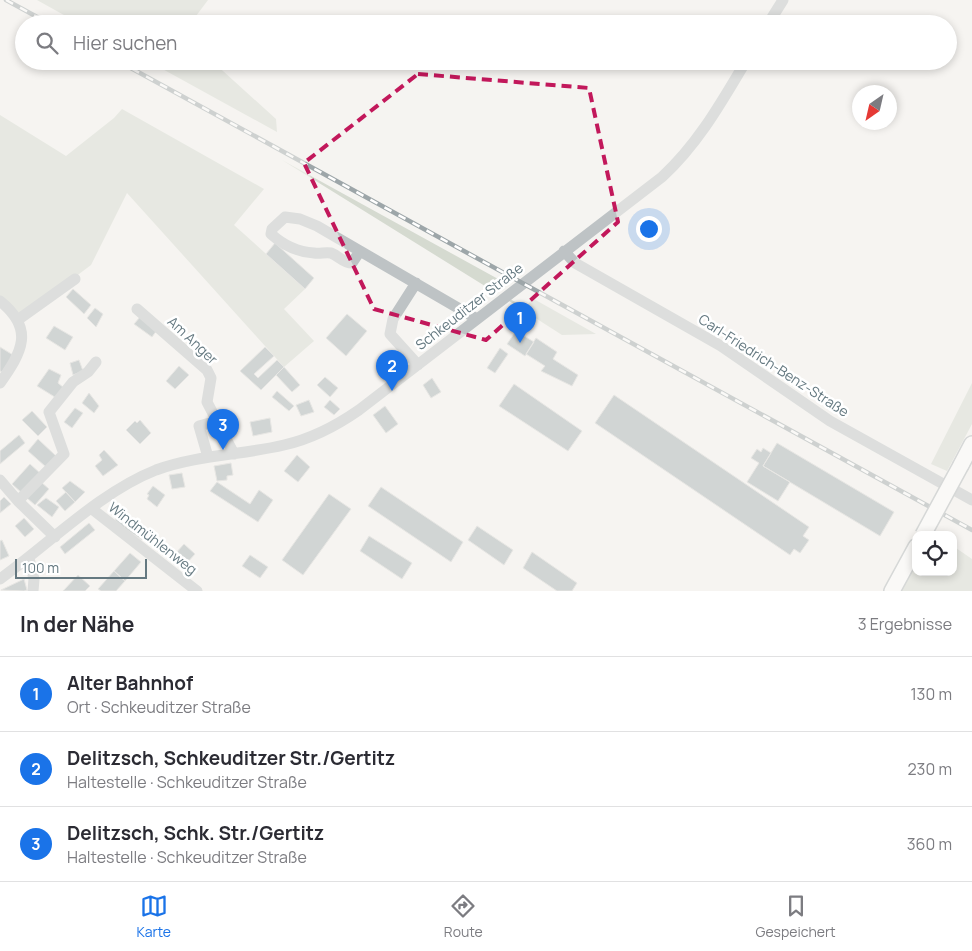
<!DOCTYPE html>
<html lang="de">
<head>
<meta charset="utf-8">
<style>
  body { margin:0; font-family:Manrope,sans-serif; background:#f7f7f7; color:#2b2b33 }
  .controls { position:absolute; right:15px; bottom:15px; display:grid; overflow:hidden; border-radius:10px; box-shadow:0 2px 8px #0003 }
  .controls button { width:45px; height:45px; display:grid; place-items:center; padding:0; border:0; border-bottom:1px solid #e1e1e2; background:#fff; color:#2b2b33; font:25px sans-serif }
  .compass { position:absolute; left:852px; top:85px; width:45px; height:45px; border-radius:50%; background:#fff; box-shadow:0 2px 8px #0003; rotate:214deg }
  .scale { position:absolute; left:15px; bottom:12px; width:132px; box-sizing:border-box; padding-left:5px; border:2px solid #657981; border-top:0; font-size:14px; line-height:18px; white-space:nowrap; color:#657981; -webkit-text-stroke:4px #fff; paint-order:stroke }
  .you { position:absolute; left:648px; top:228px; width:18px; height:18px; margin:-12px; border:4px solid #fff; border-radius:50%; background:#1a73e8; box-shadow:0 0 0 8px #1a73e833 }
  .badge { display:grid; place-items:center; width:32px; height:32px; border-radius:50%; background:#1a73e8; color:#fff; font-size:16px; font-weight:700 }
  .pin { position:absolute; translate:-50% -41px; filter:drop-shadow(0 1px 2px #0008) }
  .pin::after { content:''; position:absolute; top:26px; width:18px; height:15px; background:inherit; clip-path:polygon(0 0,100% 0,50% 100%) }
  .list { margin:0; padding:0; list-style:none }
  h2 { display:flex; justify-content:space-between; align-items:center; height:65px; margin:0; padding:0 20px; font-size:21px }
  h2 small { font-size:16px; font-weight:400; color:#7c7c81 }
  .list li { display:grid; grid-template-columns:32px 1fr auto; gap:15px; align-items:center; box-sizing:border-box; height:75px; padding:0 20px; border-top:1px solid #e1e1e2 }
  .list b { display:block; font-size:19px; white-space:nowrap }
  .list p { margin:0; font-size:16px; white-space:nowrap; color:#7c7c81 }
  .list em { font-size:16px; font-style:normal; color:#7c7c81 }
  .icon { flex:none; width:28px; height:28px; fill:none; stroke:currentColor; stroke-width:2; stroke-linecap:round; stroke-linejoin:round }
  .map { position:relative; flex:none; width:972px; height:591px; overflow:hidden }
  .search { position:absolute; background:#fff; box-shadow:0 2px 8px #0003; left:15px; right:15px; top:15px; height:55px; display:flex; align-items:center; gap:12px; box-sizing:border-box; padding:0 18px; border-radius:28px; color:#7c7c81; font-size:19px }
  .sheet { height:290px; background:#fff }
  nav { display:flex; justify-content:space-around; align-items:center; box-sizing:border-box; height:70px; border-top:1px solid #e1e1e2; background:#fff; font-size:14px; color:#7c7c81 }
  nav a { display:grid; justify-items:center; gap:2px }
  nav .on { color:#1a73e8 }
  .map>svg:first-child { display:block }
  .green { fill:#d5dad0 }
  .building { fill:#a5afb2; stroke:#d6d6d4 }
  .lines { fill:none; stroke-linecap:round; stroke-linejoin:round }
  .major-casing { stroke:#afb5b8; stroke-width:18 }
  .minor { stroke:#bec3c5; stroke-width:11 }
  .major { stroke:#fff; stroke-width:15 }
  .rail-casing { stroke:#9da6a9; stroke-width:4.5 }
  .rail { stroke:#fff; stroke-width:2.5; stroke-dasharray:8; stroke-linecap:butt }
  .major-bridge-casing { stroke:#afb5b8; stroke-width:18; stroke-linecap:butt }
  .major-bridge { stroke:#fff; stroke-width:15 }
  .marked { fill:none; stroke:#c2185b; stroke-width:4; stroke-dasharray:10 6; stroke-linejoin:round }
  .labels { text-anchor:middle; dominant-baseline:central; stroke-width:5; stroke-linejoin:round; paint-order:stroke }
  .street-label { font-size:14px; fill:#657981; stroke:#fff }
</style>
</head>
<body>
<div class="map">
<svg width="972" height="591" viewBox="0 0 972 591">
  <rect width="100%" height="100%" fill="#f5f4f1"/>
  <path class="green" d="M37,0h171l-18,24h-110z
    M148,61h64l64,58 1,13z
    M122,109l142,80 -30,36 71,64 -21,20 30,32 -30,26 -157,-174 -36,72 -72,54 -19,-20v-184l66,41 48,-38z
    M282,160l227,125 -16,6z
    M532,298l64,36 -34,1 -53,-34 1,-2 16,9z
    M972,383v41l-25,47 -16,-7z
    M953,546l19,13v32h-73l17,-31v12h37z"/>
  <path class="building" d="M275,243l39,35 -9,11 -39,-35z
    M73,289l18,16 -7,9 -18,-17z
    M95,308l8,6 -7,13 -9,-9z
    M347,314l20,17 -21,25 -20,-18z
    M140,317l17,13 -5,7 -18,-13z
    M54,326l19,11 -8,13 -19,-12z
    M516,331l18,11 -9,14 -18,-12z
    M536,338l21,14 -4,7 25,16 -6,11 -31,-15 4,-5 -19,-12z
    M0,347l13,8 -11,17 -2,-1z
    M265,347l9,9 -20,18 4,4 19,-18 7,7 -23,23 -21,-19z
    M500,348l8,6 -13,19 -8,-5z
    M79,360l4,11 -10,4 -3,-12z
    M179,366l10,9 -14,14 -9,-8z
    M284,367l16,18 -8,7 -16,-17z
    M49,369l12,6 -3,8 6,5 -6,11 -21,-13z
    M325,377l13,11 -8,9 -13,-12z
    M432,378l9,14 -10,6 -8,-13z
    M514,384l68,47 -14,20 -69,-45z
    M277,391l17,15 -5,5 -17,-14z
    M89,393l10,13 -5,7 -12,-10z
    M614,395l195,132 -6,9 6,4 -9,13 -6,-4 -4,6 -195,-132z
    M309,400l5,12 -13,4 -5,-11z
    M330,400l10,9 -6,6 -10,-8z
    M385,406l13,18 -12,9 -13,-18z
    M75,408l8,5 -11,15 -8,-6z
    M32,411l15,16 -9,9 -16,-16z
    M270,418l2,14 -19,4 -3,-14z
    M140,420l11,13 -11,11 -14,-14 9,-9 2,2z
    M19,435l6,8 -25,21v-13z
    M38,439l18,17 -10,11 -18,-16z
    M777,443l117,69 -14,24 -117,-70z
    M763,448l8,5 -8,13 27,16 -12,19 -31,-19 12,-19 -8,-5 6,-9 4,3z
    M104,450l14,15 -15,11 -8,-10 7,-6 -3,-5z
    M297,455l13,12 -12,15 -14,-11z
    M231,463l2,12 -6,1v4l-10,1 -3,-15z
    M30,464l11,10 -18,20 -11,-10z
    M182,473l3,14 -13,2 -3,-14z
    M70,481l15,11 -10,10 -13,-14z
    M41,482l8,7 -14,16 -8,-7z
    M217,482l33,22 9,-14 14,10 -15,22 -48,-31z
    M153,486l12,9 -8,12 -10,-8 2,-4 -2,-1z
    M381,487l82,55 -12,20 -83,-56z
    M66,492l9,10 -10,9 -9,-10z
    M329,494l22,15 -48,66 -21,-15z
    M4,497l7,7 -11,9v-12z
    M46,498l13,9 -7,10 -15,-12z
    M122,510l10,8 -8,10 -9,-8z
    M24,518l10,11 -9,8 -10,-11z
    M128,522l18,12 -4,6 -18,-12z
    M89,523l6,7 -30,24 -5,-7z
    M477,526l36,24 -9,15 -36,-25z
    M369,536l43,27 -10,16 -42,-28z
    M2,540l7,16 -9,4v-19z
    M184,544l11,10 -9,10 -11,-10z
    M532,552l45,31 -5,8h-15l-34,-23z
    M130,553l11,9 -16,19 -11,-10z
    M250,555l18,12 -8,11 -18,-12z
    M114,571l11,10 -9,10h-15l-3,-2z
    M78,575l12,11 -5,5h-22z
    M24,579l3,11 -3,1 -23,-1z"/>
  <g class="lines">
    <defs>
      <path id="major" d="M961,465l11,-21
        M892,591l24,-44"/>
    </defs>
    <use href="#major" class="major-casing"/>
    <path class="minor" d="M768,24l15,-24
      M360,251l-8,12c-9,0 -13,-7 -21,-10 -6,-1 -11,1 -17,0 -16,-1 -31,-8 -43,-19l1,-5 13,-12 15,2 17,7 160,93
      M564,251l11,12 146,83 109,75 142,79
      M416,283l-23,36 -3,15 28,31
      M0,301c35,28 22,51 0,82
      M137,309l70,61 4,8 -4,24 27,52
      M19,319l56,-40
      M208,457l-9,-31 18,-5
      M0,480l18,21 37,36
      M18,501l46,-47 -15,-42 24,-30 15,-10 8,-10
      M92,509l105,82
      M29,558l5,21 -1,12
      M0,579c49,-35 100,-87 156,-109 41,-15 86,-15 128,-25 27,-6 52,-19 75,-35l303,-233c36,-33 59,-74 84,-116"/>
    <use href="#major" class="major"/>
    <defs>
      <path id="rail" d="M6,0l44,24
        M118,61l854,469"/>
    </defs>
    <use href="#rail" class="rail-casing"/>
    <use href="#rail" class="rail"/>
    <defs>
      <path id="major-bridge" d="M923,535l38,-70"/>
    </defs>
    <use href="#major-bridge" class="major-bridge-casing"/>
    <use href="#major-bridge" class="major-bridge"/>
  </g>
  <path d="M0 0H972V591H0ZM418,74l171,14 29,134 -132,118 -112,-31 -70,-146z" fill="#f5f4f1" fill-opacity=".55" fill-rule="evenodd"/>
  <path class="marked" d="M418,74l171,14 29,134 -132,118 -112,-31 -70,-146z"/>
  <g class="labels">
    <g class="street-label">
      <text transform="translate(469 306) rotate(-38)">Schkeuditzer Straße</text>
      <text transform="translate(193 340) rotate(43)">Am Anger</text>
      <text transform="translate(774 365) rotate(33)">Carl-Friedrich-Benz-Straße</text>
      <text transform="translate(153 538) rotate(38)">Windmühlenweg</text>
    </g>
  </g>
</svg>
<div class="controls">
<button><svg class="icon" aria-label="locate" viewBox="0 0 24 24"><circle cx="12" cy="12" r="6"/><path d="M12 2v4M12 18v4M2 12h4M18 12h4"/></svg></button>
</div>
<svg class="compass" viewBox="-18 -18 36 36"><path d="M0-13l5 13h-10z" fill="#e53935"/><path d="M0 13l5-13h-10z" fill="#7c7c81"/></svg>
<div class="scale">100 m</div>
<div class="you"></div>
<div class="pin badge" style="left:520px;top:343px">1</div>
<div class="pin badge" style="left:392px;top:391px">2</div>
<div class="pin badge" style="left:223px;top:450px">3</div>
<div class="search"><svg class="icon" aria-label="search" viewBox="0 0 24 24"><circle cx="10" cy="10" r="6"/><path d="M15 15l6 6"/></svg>Hier suchen</div>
</div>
<section class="sheet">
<h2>In der Nähe<small>3 Ergebnisse</small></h2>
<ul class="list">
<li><span class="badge">1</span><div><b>Alter Bahnhof</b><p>Ort · Schkeuditzer Straße</p></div><em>130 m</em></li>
<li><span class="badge">2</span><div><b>Delitzsch, Schkeuditzer Str./Gertitz</b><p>Haltestelle · Schkeuditzer Straße</p></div><em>230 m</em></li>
<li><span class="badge">3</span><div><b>Delitzsch, Schk. Str./Gertitz</b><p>Haltestelle · Schkeuditzer Straße</p></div><em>360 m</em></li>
</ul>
</section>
<nav>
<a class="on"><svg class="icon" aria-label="map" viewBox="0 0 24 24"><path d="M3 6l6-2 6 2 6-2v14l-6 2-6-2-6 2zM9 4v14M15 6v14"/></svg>Karte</a>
<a><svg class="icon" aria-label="directions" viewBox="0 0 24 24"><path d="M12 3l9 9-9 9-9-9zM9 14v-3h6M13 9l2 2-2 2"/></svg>Route</a>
<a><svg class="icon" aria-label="saved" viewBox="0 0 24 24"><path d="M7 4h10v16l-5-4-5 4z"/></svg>Gespeichert</a>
</nav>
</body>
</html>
